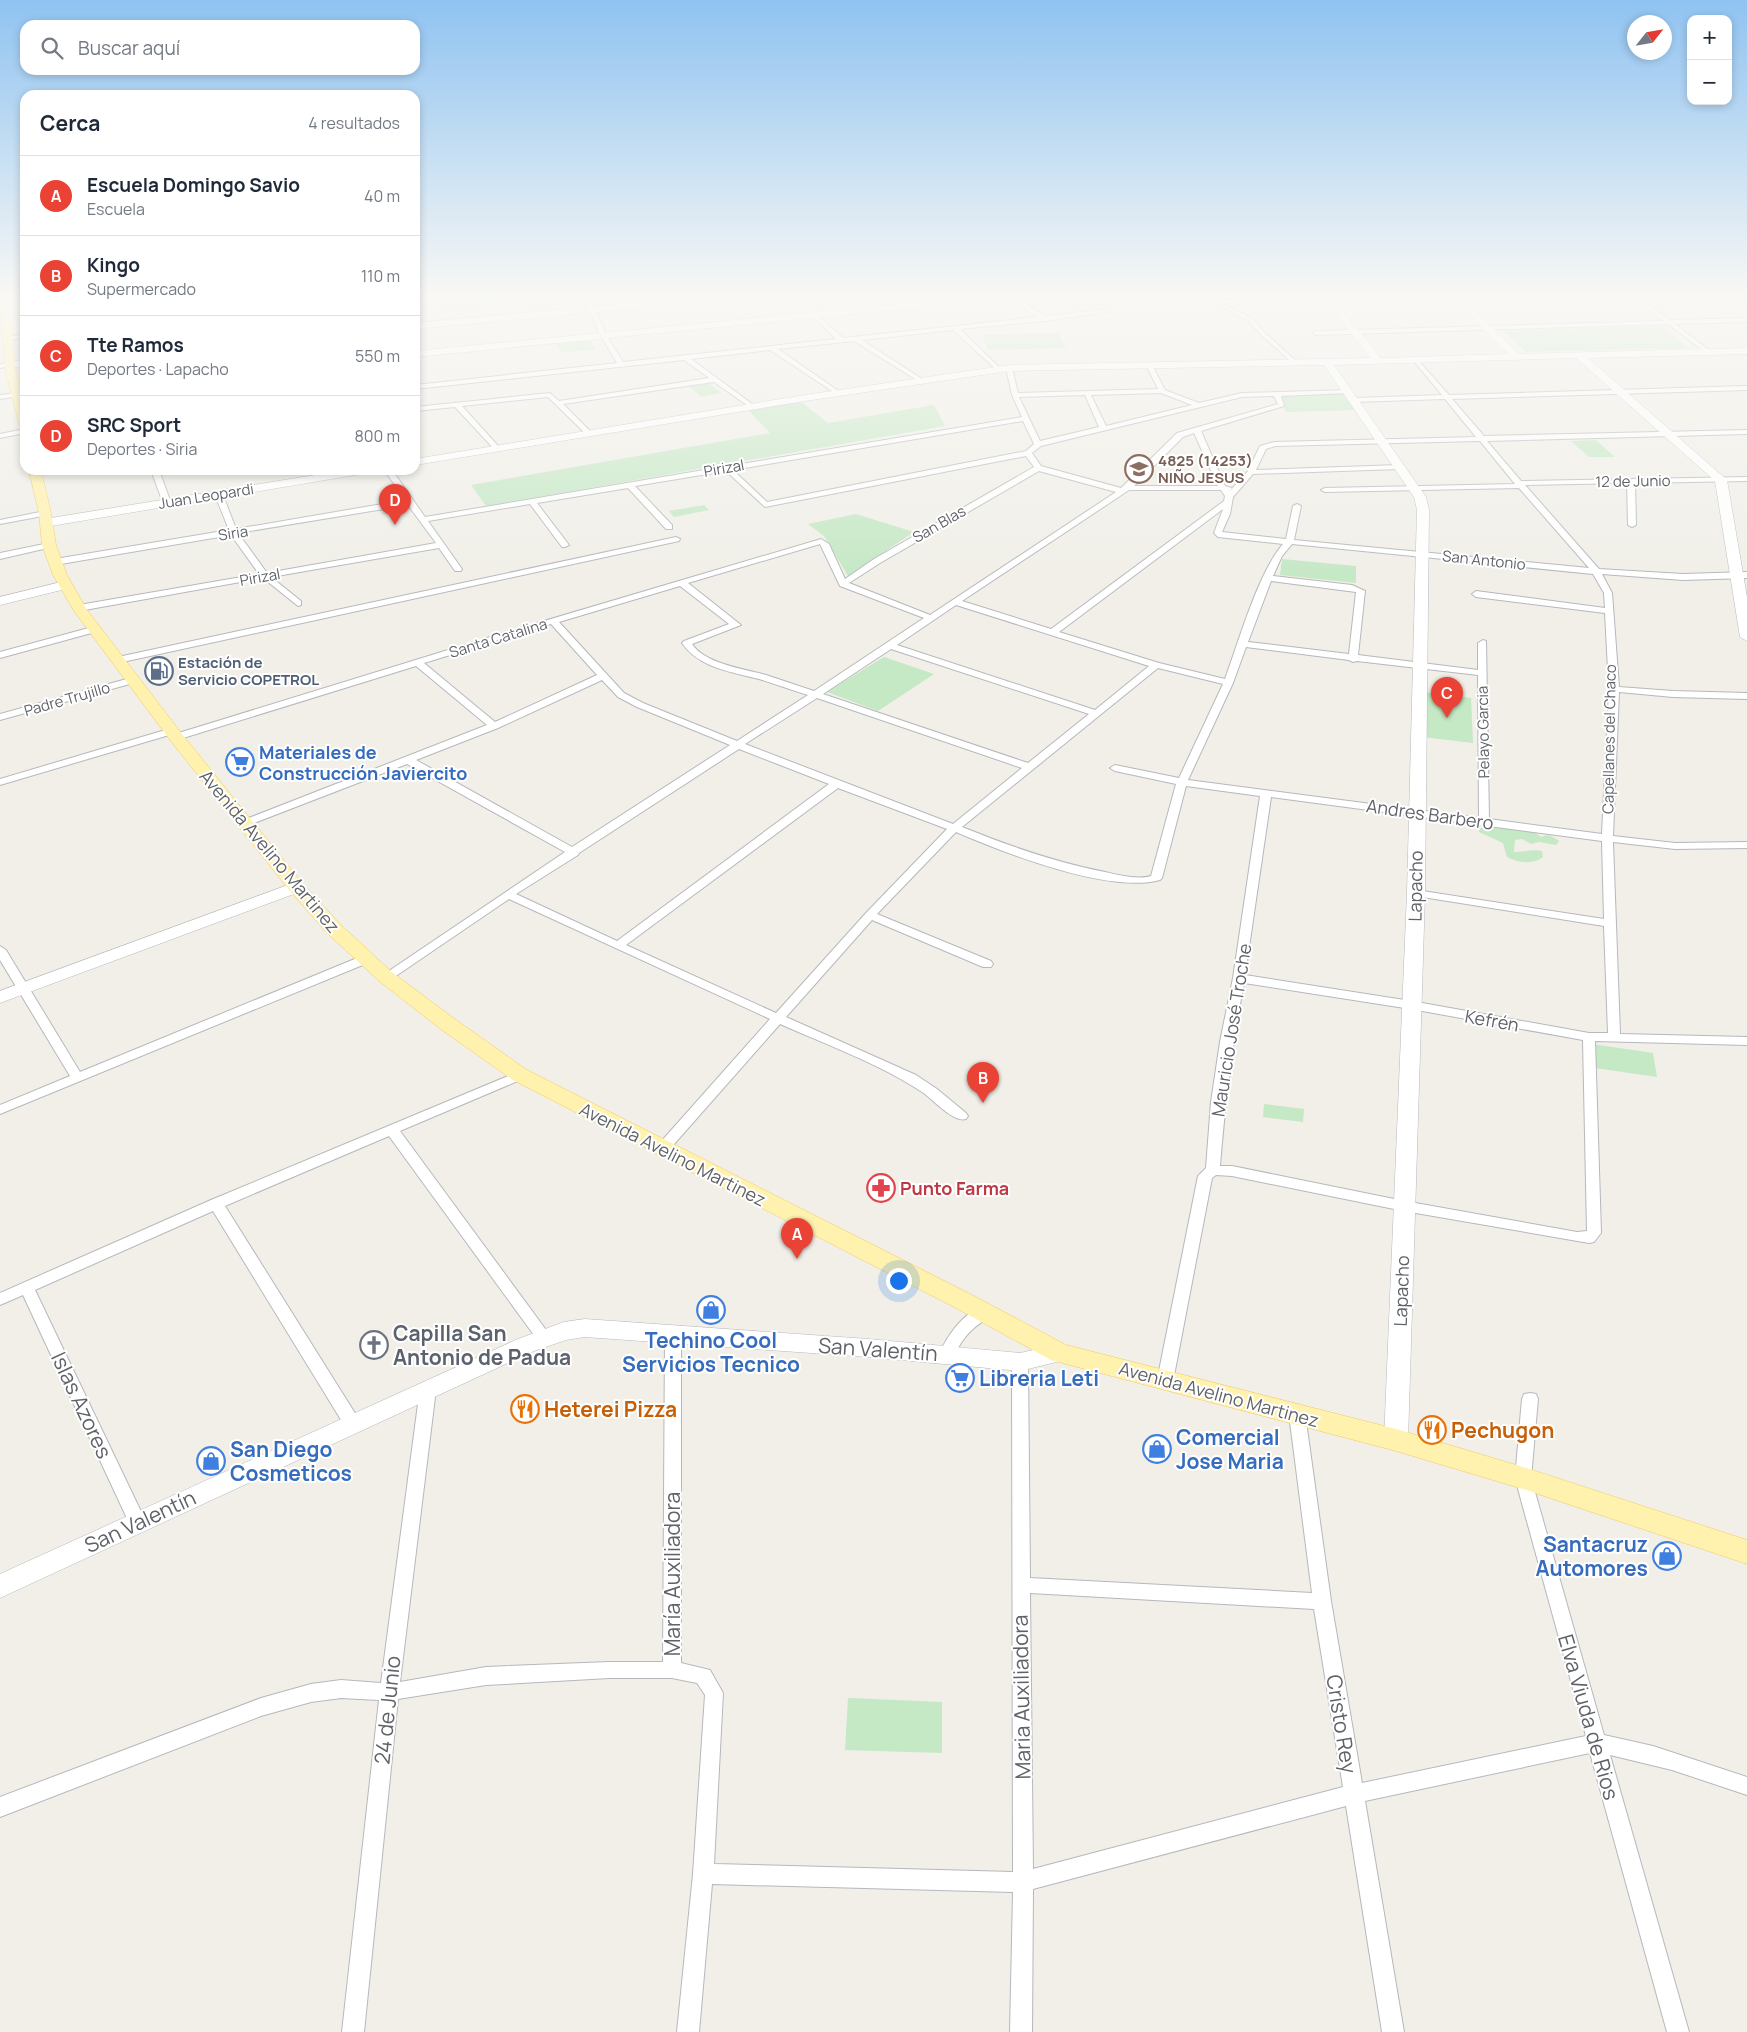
<!DOCTYPE html>
<html lang="es">
<head>
<meta charset="utf-8">
<style>
  body { margin:0; font-family:Manrope,sans-serif; background:#f2f2f3; color:#1f2937 }
  .controls { position:absolute; right:15px; top:15px; display:grid; overflow:hidden; border-radius:10px; box-shadow:0 2px 8px #0003 }
  .controls button { width:45px; height:45px; display:grid; place-items:center; padding:0; border:0; border-bottom:1px solid #e0e1e3; background:#fff; color:#1f2937; font:25px sans-serif }
  .compass { position:absolute; left:1627px; top:15px; width:45px; height:45px; border-radius:50%; background:#fff; box-shadow:0 2px 8px #0003; rotate:59deg }
  .you { position:absolute; left:898px; top:1280px; width:18px; height:18px; margin:-12px; border:4px solid #fff; border-radius:50%; background:#1a73e8; box-shadow:0 0 0 8px #1a73e833 }
  .badge { display:grid; place-items:center; width:32px; height:32px; border-radius:50%; background:#ea4335; color:#fff; font-size:16px; font-weight:700 }
  .pin { position:absolute; translate:-50% -41px; filter:drop-shadow(0 1px 2px #0008) }
  .pin::after { content:''; position:absolute; top:26px; width:18px; height:15px; background:inherit; clip-path:polygon(0 0,100% 0,50% 100%) }
  .list { margin:0; padding:0; list-style:none }
  h2 { display:flex; justify-content:space-between; align-items:center; height:65px; margin:0; padding:0 20px; font-size:21px }
  h2 small { font-size:16px; font-weight:400; color:#747a83 }
  .list li { display:grid; grid-template-columns:32px 1fr auto; gap:15px; align-items:center; box-sizing:border-box; height:80px; padding:0 20px; border-top:1px solid #e0e1e3 }
  .list b { display:block; font-size:19px; white-space:nowrap }
  .list p { margin:0; font-size:16px; white-space:nowrap; color:#747a83 }
  .list em { font-size:16px; font-style:normal; color:#747a83 }
  .icon { flex:none; width:28px; height:28px; fill:none; stroke:currentColor; stroke-width:2; stroke-linecap:round; stroke-linejoin:round }
  .map { position:relative; flex:none; width:1747px; height:2032px; overflow:hidden }
  .search { position:absolute; background:#fff; box-shadow:0 2px 8px #0003; left:20px; top:20px; width:400px; height:55px; display:flex; align-items:center; gap:12px; box-sizing:border-box; padding:0 18px; border-radius:15px; color:#747a83; font-size:19px }
  .panel { position:absolute; background:#fff; box-shadow:0 2px 8px #0003; left:20px; top:90px; width:400px; height:385px; border-radius:15px }
  .map>svg:first-child { display:block }
  .green { fill:#c5e8c5 }
  .lines { fill:none; stroke-linecap:round; stroke-linejoin:round }
  .street-casing { stroke:#b5b8bc; stroke-width:2 }
  .secondary-casing { stroke:#b6babf; stroke-width:1 }
  .primary-casing { stroke:#f2c960; stroke-width:1 }
  .street { fill:#fff; fill-rule:evenodd }
  .secondary { fill:#fff; fill-rule:evenodd }
  .primary { fill:#fff2af; fill-rule:evenodd }
  .labels { text-anchor:middle; dominant-baseline:central; stroke-width:4; stroke-linejoin:round; paint-order:stroke }
  .far-education-label { font-size:15px; font-weight:bold; fill:#785e54; stroke:#fff; text-anchor:start }
  .far-street-label { font-size:15px; fill:#5f6368; stroke:#fff }
  .far-service-label { font-size:15px; font-weight:bold; fill:#4e5e75; stroke:#fff; text-anchor:start }
  .shop-label { font-size:18px; font-weight:bold; fill:#366cbe; stroke:#fff; text-anchor:start }
  .street-label { font-size:18px; fill:#5f6368; stroke:#fff }
  .health-label { font-size:18px; font-weight:bold; fill:#be3a42; stroke:#fff; text-anchor:start }
  .near-worship-label { font-size:21px; font-weight:bold; fill:#5b616d; stroke:#fff; text-anchor:start }
  .near-shop-label { font-size:21px; font-weight:bold; fill:#366cbe; stroke:#fff; text-anchor:start }
  .near-street-label { font-size:21px; fill:#5f6368; stroke:#fff }
  .near-food-label { font-size:21px; font-weight:bold; fill:#c56008; stroke:#fff; text-anchor:start }
</style>
</head>
<body>
<div class="map">
<svg width="1747" height="2032" viewBox="0 0 1747 2032">
  <rect width="100%" height="100%" fill="#f1efe8"/>
  <path class="green" d="M500,295l3,10 -62,5 -2,-10z
    M1662,326l27,22 -163,4 -23,-21z
    M1058,333l8,15 -78,2 -6,-15z
    M590,340l6,9 -34,4 -6,-9z
    M708,382l13,11 -20,4 -13,-12z
    M1348,391l13,19 -75,2 -9,-18z
    M800,401l28,22 106,-18 11,21 -459,80 -15,-21 299,-52 -23,-24z
    M1596,440l19,17h-26l-18,-16z
    M704,505l5,5 -35,7 -5,-6z
    M856,514l58,18 -66,44 -24,-40 -16,-12z
    M1282,559l74,7v17l-76,-8z
    M884,657l50,17 -56,37 -51,-19z
    M1423,692l48,6 2,45 -50,-6z
    M1493,825l6,4 4,-3 29,4 9,7c8,-3 11,-1 18,4l-3,4 -17,-3 -8,2 -9,-5 -7,1 -1,12c10,0 19,-3 28,-1l1,6c-10,8 -25,6 -36,0l-4,-14 -24,-11v-4z
    M1592,1044l61,9 4,24 -62,-9z
    M1264,1104l40,5 -1,13 -40,-5z
    M848,1698l94,4v51l-97,-3z"/>
  <g class="lines">
    <defs>
      <path id="street" d="M467,295h20l-72,8v-4z
        M582,295h6l19,41 16,26 213,-23 -24,-24 3,-2 28,25 195,-21 -33,-22h7l33,21 64,-7 3,2 -67,10 -85,8 40,39v2l-2,1 -45,-41 -91,10 60,39 1,1 -3,2 -66,-41 -76,8 62,43v2l-2,1 -68,-45 -79,9 64,47v2h-4l-37,-26 -151,22 27,27 1,2 -4,2 -39,-38 -86,9 37,41v4h-3l-41,-44 -40,4v-4l135,-14 9,8 150,-23 -25,-18 -269,29v-4l202,-22 -16,-27z
        M1197,295h7l9,4 534,-4v3l-105,1 28,21 77,-2v4l-72,2 35,27v2l-2,1 -40,-30 -352,11 -3,-2 3,-2 347,-10 -29,-22 -413,4 32,16 10,12 34,31v2l-2,1 -36,-32 -10,-12z
        M25,334v4l-18,2 -3,-2z
        M1416,358l33,37 298,-9v4l-295,9 32,37 263,-6v4l-260,7 34,40 226,-4v4l-112,2 1,42 -4,2 -4,-2 -1,-42 -102,2 74,84 84,5 64,-2v6l-64,2 -81,-6 10,19 7,94 54,4 74,2v6l-74,-2 -54,-5 -6,144 62,7 72,-1v6l-72,1 -62,-7 7,192 127,3v8l-152,-4 6,192 -7,9 -5,1 -185,-32 -172,-35 -16,-1 -4,3 -39,203 -2,4 -6,2 -6,-2 -2,-4 41,-205 8,-8 5,-66 9,-60 13,-64 27,-182 -74,-10 -24,92 -2,2c-51,14 -155,-27 -204,-48l-79,82 114,47 2,3 -2,3h-8l-111,-47 -86,97 130,58 21,14 29,24 2,3 -2,3c-13,4 -33,-20 -44,-27 -40,-27 -97,-48 -142,-68l-112,127h-10l-2,-3 2,-3 112,-126 -261,-120 -119,81h-8l-2,-3 185,-125 -158,-88 -158,61 -4,1 -5,-3 1,-2 246,-96 -71,-59 -236,73 -4,1 -5,-3 1,-2 328,-101 321,-95 8,5 16,35 29,-20 160,-92 -8,-11 -261,51 -39,-36 -91,15 37,39v4h-6l-38,-41 -91,15 32,42 -4,2h-3l-32,-43 -102,17 34,48 -1,2h-6l-16,-23 -168,29 30,24v4l-3,1 -35,-28 -184,33 -4,-3 4,-3 180,-31 -28,-39 -176,30 -4,-3 4,-3 174,-29 -14,-35 4,-2 4,2 13,34 170,-29 -22,-30h8l33,47 297,-50 4,-2 3,1 293,-49 -10,-22 -6,-27 3,-2 3,2 6,25 140,-4 -12,-24 3,-2 3,2 13,25 34,13 43,-10 108,-3 1,1 -3,2 -67,3 3,10 -83,25 24,55 7,2 -2,3 18,-20 12,-25 14,-4 202,-5 -31,-38 -91,3 -3,-2 3,-2 88,-3 -29,-35zM1161,393l31,12 -86,21 -15,-31zM1085,395l14,32 -59,14 -21,-44zM1274,396l4,8 -101,29 -56,55 -80,-22 -9,-13 9,-7 201,-49zM1023,421l11,23 -8,7 -259,51 -34,-32zM1194,433l24,53h-84l49,-49zM1480,441l35,43 -190,4 -4,2 4,2 194,-4 70,80 -295,-28 7,-34 -4,-2 -4,2 -7,33 -64,-7 8,-18 3,-17 20,-23 146,-5 4,-2 -4,-2 -143,5 10,-21 9,-3zM1039,471l77,21 -186,123 -81,-32 31,-20zM1129,490h92l4,6 -1,5 -173,128 -89,-28zM408,505l28,38 -169,30 -29,-40zM1223,509l-9,24 4,4 65,7c-25,29 -44,97 -58,135l-66,-16 -100,-31zM820,544l20,42 84,32 -110,73c-16,-5 -32,-11 -48,-16 -21,-6 -61,-11 -74,-31l49,-19 -53,-42zM1292,544l301,30 11,19 1,15 -129,-17 -4,3 4,3 129,16 4,76 -7,145 -113,-15 -3,-178 -3,-1 -5,3v27l-120,-15 7,-64 -13,-6 -79,-9 9,-20zM1271,581l85,11 -7,62 -101,-12zM680,586l49,38 -45,17 -2,2c17,25 50,29 77,36 16,5 33,11 49,16l-71,46 -94,-38 -19,-10 -65,-71zM956,605l193,61 -54,44 -198,-65zM551,624l46,51 -102,47 -71,-59zM1246,647l103,13 4,2 4,-1 121,14 1,143 -291,-38 45,-97zM891,649l198,65 -61,49 -205,-69zM1158,668l65,16 -44,94 -64,-13 -5,3 5,3 61,13 -25,92c-14,4 -32,-1 -46,-4 -50,-10 -96,-26 -143,-45zM602,680l16,17 19,10 93,38 -158,102 -156,-87 82,-32zM817,698l205,70 -69,56 -208,-80zM739,749l90,35 -212,157 -101,-47 62,-39 1,-2zM838,788l109,41 -81,84 -90,100 -150,-68zM1271,797l331,44 2,78 -188,-29 -6,3 6,3 188,30 4,107h-19l-178,-32 -166,-26zM1244,983l167,26 172,31 4,191 -10,1 -173,-31 -172,-35h-12c5,-62 12,-122 24,-183z
        M10,363l3,2 -1,1 -12,2v-4z
        M17,393l3,2 -1,1 -19,3v-4z
        M25,429v4l-25,5v-4z
        M151,470h8l12,33 -1,2 -7,-2z
        M45,511h3v4l-48,9v-4z
        M676,537l4,2 -1,2 -561,122 -5,-3 5,-3z
        M49,543l4,2 -1,2 -52,12v-6z
        M96,626l5,3 -2,2 -99,27v-6z
        M134,677l3,1v4l-137,38v-6z
        M172,728l4,1v4l-176,52v-6z
        M0,946l6,4 74,122 282,-116 4,-1 6,4 -2,3 -370,152v-9l70,-29 -70,-116z
        M520,1071l7,4 -2,3 -125,53 149,203 3,4 -3,4 -5,2 -5,-2 -150,-206 -164,70 133,212 2,5 -2,5 -6,2 -6,-2 -133,-217 -178,79 111,232 -3,5 -6,2 -6,-2 -108,-232 -23,10v-12l211,-93z
        M984,1306l5,2 3,4c-4,7 -13,11 -19,17 -6,5 -11,12 -15,19l3,7 -3,4 -5,2 -5,-2 -6,-11c9,-17 23,-36 42,-42z
        M673,1328l5,2 3,4v329l29,7 13,23 -9,171 299,8 -1,-510 2,-4 6,-2 6,2 2,4 2,216 282,15 -23,-179 2,-5 6,-1 6,1 2,5 26,187 31,182 224,-47 -71,-258 7,-79 2,-5 6,-1 6,1 2,5 -7,79 73,257 49,11 94,31v18l-75,-25 -62,-15 79,277h-22l-77,-279 -225,48 39,231h-22l-36,-226 -313,83 -1,143h-22l3,-140 -301,-8 -13,148h-22l16,-158 12,-179 -8,-12 -25,-5h-63l-123,7 -88,14 -34,333h-22l37,-332 -38,-2 -30,4 -50,14 -261,101v-20l261,-99 50,-14 30,-4 40,3 39,-294 2,-4 6,-2 6,2 2,4 -36,293 86,-15 123,-5h54l2,-328 3,-4zM1030,1593l284,16 29,178 -310,82z"/>
      <path id="secondary" d="M719,295h30l-5,3 -329,31v-6z
        M789,295h9l19,17 175,-17h29l-5,3 -601,59v-6l392,-38z
        M1322,295h8l51,63 127,-4 -58,-59h9l60,59 228,-6v6l-159,4 139,122 20,117v44l-7,-4 -25,-156 -139,-123 -242,7 92,132 3,13 -4,383 -17,547 -3,7 -9,3 -9,-3 -3,-7 23,-547 10,-383 -3,-13 -90,-132 -315,6 -204,30 -390,64v-6l390,-64 204,-30 361,-7z
        M25,307v6l-19,2 -5,-3 5,-3z
        M25,360v6l-15,2 -5,-3 1,-2z
        M346,470h27l-6,3 -322,54 -6,-4 6,-4z
        M65,581l5,1 1,3 -1,3 -70,17v-8z
        M296,882l6,1 3,4 -3,4 -302,112v-12z
        M585,1319l283,20 152,14 40,-9 8,3 4,6 -4,6 -48,12 -152,-14 -283,-20 -19,3 -32,11 -534,247v-24l518,-235 46,-17z"/>
      <path id="primary" d="M0,295h9l6,73 10,35v24l-6,-3 -14,-56z
        M29,470h12l10,43 5,32 11,30 20,35 95,124 120,149 39,42 52,48 63,47 71,50 447,226 92,49 330,84 127,38 224,73v24l-224,-75 -127,-38 -345,-91 -95,-52 -443,-228 -71,-50 -63,-49 -52,-48 -37,-42 -120,-151 -96,-129 -21,-36 -11,-30 -3,-32z"/>
    </defs>
    <use href="#street" class="street-casing"/>
    <use href="#secondary" class="secondary-casing"/>
    <use href="#primary" class="primary-casing"/>
    <use href="#street" class="street"/>
    <use href="#secondary" class="secondary"/>
    <use href="#primary" class="primary"/>
  </g>
  <linearGradient id="sky" x2="0" y2="1"><stop stop-color="#8fc3f1"/><stop offset="0.51" stop-color="#f9f8f5"/><stop offset="1" stop-color="#f9f8f5" stop-opacity="0"/></linearGradient>
  <rect width="1747" height="579" fill="url(#sky)"/>
  <defs>
    <symbol id="school-ring" viewBox="-11 -11 22 22"><circle r="9.5" fill="#fff" stroke="#8d6e63" stroke-width="1.5"/><path d="M0-5L7-2L0 1L-7-2ZM-4 1L0 2.5L4 1V4Q0 6-4 4Z" fill="#8d6e63"/></symbol>
    <symbol id="fuel-ring" viewBox="-11 -11 22 22"><circle r="9.5" fill="#fff" stroke="#5c6f8a" stroke-width="1.5"/><path d="M-5.5-6h7V0h2V4h1.3V-2.5L3-4.5l.8-.8L6-3V5H2.5V1h-1V6h-7ZM-4.2-4.7v3.2H.2V-4.7Z" fill="#5c6f8a"/></symbol>
    <symbol id="supermarket-ring" viewBox="-11 -11 22 22"><circle r="9.5" fill="#fff" stroke="#3f7fe0" stroke-width="1.5"/><path d="M-6-5.5h2.5l.6 2H6L4.5 2H-2.5L-4.4-4H-6ZM-1.5 3.2a1.3 1.3 0 1 0 .1 0ZM3 3.2a1.3 1.3 0 1 0 .1 0Z" fill="#3f7fe0"/></symbol>
    <symbol id="pharmacy-ring" viewBox="-11 -11 22 22"><circle r="9.5" fill="#fff" stroke="#e0444e" stroke-width="1.5"/><path d="M-2-6h4v4h4v4h-4v4h-4v-4h-4v-4h4Z" fill="#e0444e"/></symbol>
    <symbol id="shop-ring" viewBox="-11 -11 22 22"><circle r="9.5" fill="#fff" stroke="#3f7fe0" stroke-width="1.5"/><path d="M-5-2.5h2.3a2.7 3.5 0 0 1 5.4 0H5L5.5 6h-11ZM-1.5-2.5h3a1.5 2.3 0 0 0-3 0Z" fill="#3f7fe0"/></symbol>
    <symbol id="church-ring" viewBox="-11 -11 22 22"><circle r="9.5" fill="#fff" stroke="#6b7280" stroke-width="1.5"/><path d="M-1.2-6h2.4v3.5h3.3v2.4h-3.3V6h-2.4V-.1h-3.3v-2.4h3.3Z" fill="#6b7280"/></symbol>
    <symbol id="restaurant-ring" viewBox="-11 -11 22 22"><circle r="9.5" fill="#fff" stroke="#e8710a" stroke-width="1.5"/><path d="M-5-6h1v4h1v-4h1v4h1v-4h1v5L-1.5 .5V6h-2V.5L-5-1ZM5-6V6H3V1.5H1.5Q1.5-4 5-6Z" fill="#e8710a"/></symbol>
  </defs>
  <g fill-rule="evenodd">
    <use href="#school-ring" x="1123" y="453" width="32" height="32"/>
    <use href="#fuel-ring" x="143" y="655" width="32" height="32"/>
    <use href="#supermarket-ring" x="224" y="746" width="32" height="32"/>
    <use href="#pharmacy-ring" x="865" y="1172" width="32" height="32"/>
    <use href="#shop-ring" x="695" y="1294" width="32" height="32"/>
    <use href="#church-ring" x="358" y="1329" width="32" height="32"/>
    <use href="#supermarket-ring" x="944" y="1362" width="32" height="32"/>
    <use href="#restaurant-ring" x="509" y="1393" width="32" height="32"/>
    <use href="#restaurant-ring" x="1416" y="1414" width="32" height="32"/>
    <use href="#shop-ring" x="1141" y="1433" width="32" height="32"/>
    <use href="#shop-ring" x="195" y="1445" width="32" height="32"/>
    <use href="#shop-ring" x="1651" y="1540" width="32" height="32"/>
  </g>
  <g class="labels">
    <g class="far-education-label">
      <text x="1158" y="460">4825 (14253)<tspan x="1158" dy="17">NIÑO JESUS</tspan></text>
    </g>
    <g class="far-street-label">
      <text transform="translate(724 468) rotate(-10)">Pirizal</text>
      <text transform="translate(1633 481) rotate(-1)">12 de Junio</text>
      <text transform="translate(206 496) rotate(-9)">Juan Leopardi</text>
      <text transform="translate(939 524) rotate(-30)">San Blas</text>
      <text transform="translate(233 533) rotate(-9)">Siria</text>
      <text transform="translate(1484 560) rotate(6)">San Antonio</text>
      <text transform="translate(260 577) rotate(-10)">Pirizal</text>
      <text transform="translate(498 638) rotate(-17)">Santa Catalina</text>
      <text transform="translate(67 699) rotate(-16)">Padre Trujillo</text>
      <text transform="translate(1483 732) rotate(-91)">Pelayo Garcia</text>
      <text transform="translate(1609 739) rotate(-89)">Capellanes del Chaco</text>
    </g>
    <g class="far-service-label">
      <text x="178" y="662">Estación de<tspan x="178" dy="17">Servicio COPETROL</tspan></text>
    </g>
    <g class="shop-label">
      <text x="259" y="752">Materiales de<tspan x="259" dy="21">Construcción Javiercito</tspan></text>
    </g>
    <g class="street-label">
      <text transform="translate(1430 814) rotate(8)">Andres Barbero</text>
      <text transform="translate(270 851) rotate(50)">Avenida Avelino Martinez</text>
      <text transform="translate(1415 886) rotate(-89)">Lapacho</text>
      <text transform="translate(1492 1020) rotate(10)">Kefrén</text>
      <text transform="translate(1231 1030) rotate(-81)">Mauricio José Troche</text>
      <text transform="translate(673 1154) rotate(27)">Avenida Avelino Martinez</text>
      <text transform="translate(1401 1291) rotate(-88)">Lapacho</text>
      <text transform="translate(1219 1394) rotate(15)">Avenida Avelino Martinez</text>
    </g>
    <g class="health-label">
      <text x="900" y="1188">Punto Farma</text>
    </g>
    <g class="near-worship-label">
      <text x="393" y="1333">Capilla San<tspan x="393" dy="24">Antonio de Padua</tspan></text>
    </g>
    <g class="near-shop-label">
      <text x="711" y="1340" text-anchor="middle">Techino Cool<tspan x="711" dy="24">Servicios Tecnico</tspan></text>
      <text x="979" y="1378">Libreria Leti</text>
      <text x="1176" y="1437">Comercial<tspan x="1176" dy="24">Jose Maria</tspan></text>
      <text x="230" y="1449">San Diego<tspan x="230" dy="24">Cosmeticos</tspan></text>
      <text x="1648" y="1544" text-anchor="end">Santacruz<tspan x="1648" dy="24">Automores</tspan></text>
    </g>
    <g class="near-street-label">
      <text transform="translate(878 1349) rotate(4)">San Valentín</text>
      <text transform="translate(82 1405) rotate(65)">Islas Azores</text>
      <text transform="translate(140 1521) rotate(-25)">San Valentín</text>
      <text transform="translate(672 1574) rotate(-90)">María Auxiliadora</text>
      <text transform="translate(1021 1697) rotate(-91)">Maria Auxiliadora</text>
      <text transform="translate(387 1710) rotate(-84)">24 de Junio</text>
      <text transform="translate(1589 1717) rotate(74)">Elva Viuda de Rios</text>
      <text transform="translate(1342 1724) rotate(81)">Cristo Rey</text>
    </g>
    <g class="near-food-label">
      <text x="544" y="1409">Heterei Pizza</text>
      <text x="1451" y="1430">Pechugon</text>
    </g>
  </g>
</svg>
<div class="controls">
<button>+</button>
<button>−</button>
</div>
<svg class="compass" viewBox="-18 -18 36 36"><path d="M0-13l5 13h-10z" fill="#e53935"/><path d="M0 13l5-13h-10z" fill="#747a83"/></svg>
<div class="you"></div>
<div class="pin badge" style="left:797px;top:1259px">A</div>
<div class="pin badge" style="left:983px;top:1103px">B</div>
<div class="pin badge" style="left:1447px;top:718px">C</div>
<div class="pin badge" style="left:395px;top:525px">D</div>
<div class="search"><svg class="icon" aria-label="search" viewBox="0 0 24 24"><circle cx="10" cy="10" r="6"/><path d="M15 15l6 6"/></svg>Buscar aquí</div>
<section class="panel">
<h2>Cerca<small>4 resultados</small></h2>
<ul class="list">
<li><span class="badge">A</span><div><b>Escuela Domingo Savio</b><p>Escuela</p></div><em>40 m</em></li>
<li><span class="badge">B</span><div><b>Kingo</b><p>Supermercado</p></div><em>110 m</em></li>
<li><span class="badge">C</span><div><b>Tte Ramos</b><p>Deportes · Lapacho</p></div><em>550 m</em></li>
<li><span class="badge">D</span><div><b>SRC Sport</b><p>Deportes · Siria</p></div><em>800 m</em></li>
</ul>
</section>
</div>
</body>
</html>
